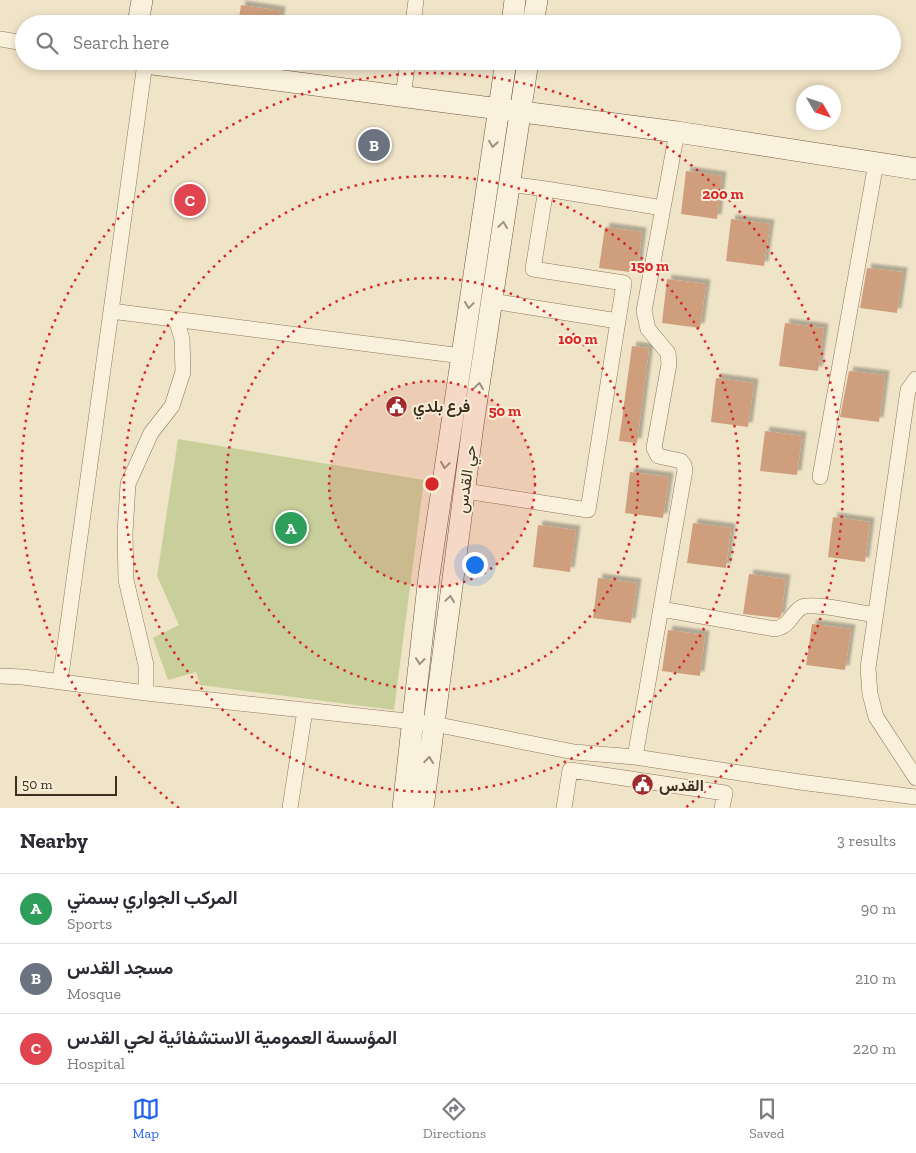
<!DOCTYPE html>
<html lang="en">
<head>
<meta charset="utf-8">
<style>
  body { margin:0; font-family:"Zilla Slab",Vazirmatn,serif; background:#f2f2f3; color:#2b2b33 }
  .compass { position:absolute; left:796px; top:85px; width:45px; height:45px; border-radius:50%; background:#fff; box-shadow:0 2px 8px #0003; rotate:129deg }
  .scale { position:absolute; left:15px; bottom:12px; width:102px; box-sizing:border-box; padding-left:5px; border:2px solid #3d2e20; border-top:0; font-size:14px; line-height:18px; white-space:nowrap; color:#3d2e20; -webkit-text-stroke:4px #f7eed8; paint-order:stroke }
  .you { position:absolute; left:474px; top:564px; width:18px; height:18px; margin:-12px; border:4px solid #fff; border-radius:50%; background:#1a73e8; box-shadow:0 0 0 8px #1a73e833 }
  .badge { display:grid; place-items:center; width:32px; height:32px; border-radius:50%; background:#2563eb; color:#fff; font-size:16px; font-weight:700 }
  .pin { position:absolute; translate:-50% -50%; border:2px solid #fff; box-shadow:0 1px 5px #0006 }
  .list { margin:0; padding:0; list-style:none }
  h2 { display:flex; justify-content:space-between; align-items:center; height:65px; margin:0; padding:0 20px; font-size:21px }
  h2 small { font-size:16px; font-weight:400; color:#7c7c81 }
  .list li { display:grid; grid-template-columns:32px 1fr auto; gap:15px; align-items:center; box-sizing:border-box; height:70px; padding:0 20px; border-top:1px solid #e1e1e2 }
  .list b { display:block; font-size:19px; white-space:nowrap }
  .list p { margin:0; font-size:16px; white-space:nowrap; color:#7c7c81 }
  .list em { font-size:16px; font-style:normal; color:#7c7c81 }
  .icon { flex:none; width:28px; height:28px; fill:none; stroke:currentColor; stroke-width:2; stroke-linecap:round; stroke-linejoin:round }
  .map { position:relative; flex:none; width:916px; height:808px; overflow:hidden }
  .search { position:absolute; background:#fff; box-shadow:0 2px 8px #0003; left:15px; right:15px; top:15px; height:55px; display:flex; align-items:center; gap:12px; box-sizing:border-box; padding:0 18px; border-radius:28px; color:#7c7c81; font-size:19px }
  .sheet { height:275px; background:#fff }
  nav { display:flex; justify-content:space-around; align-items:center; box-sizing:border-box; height:70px; border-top:1px solid #e1e1e2; background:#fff; font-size:14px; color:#7c7c81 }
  nav a { display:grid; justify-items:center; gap:2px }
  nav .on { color:#2563eb }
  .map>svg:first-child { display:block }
  .green { fill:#c9cf9b }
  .building { fill:#cf9f7d; filter:url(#shadow) }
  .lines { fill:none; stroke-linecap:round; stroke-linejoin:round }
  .street-casing { stroke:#8d765c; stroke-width:16 }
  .secondary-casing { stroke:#6f573f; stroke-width:22 }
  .street { stroke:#faf1dc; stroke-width:15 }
  .secondary { stroke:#faf1dc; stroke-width:21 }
  .oneway { stroke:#9c907e }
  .ring { fill:none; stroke:#d62828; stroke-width:2.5; stroke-dasharray:2.5 5 }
  .labels { text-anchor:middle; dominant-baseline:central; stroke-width:4; stroke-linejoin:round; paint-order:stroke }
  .poi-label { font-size:16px; font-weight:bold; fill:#3d2e20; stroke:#f7eed8; text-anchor:start }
  .street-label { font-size:16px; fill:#3d2e20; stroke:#f7eed8 }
  .centre { fill:#d62828; stroke:#f7eed8; stroke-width:2.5 }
  .ring-label { font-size:15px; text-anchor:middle; font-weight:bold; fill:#d62828; stroke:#f7eed8; stroke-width:4; stroke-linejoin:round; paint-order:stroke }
</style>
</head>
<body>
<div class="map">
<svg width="916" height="808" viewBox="0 0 916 808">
  <defs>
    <filter id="shadow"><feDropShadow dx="4.5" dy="-4.5" stdDeviation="1" flood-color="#0004"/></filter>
  </defs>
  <rect width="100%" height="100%" fill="#f0e4c8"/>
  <path class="green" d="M178,439l246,41 -30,230 -194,-25 -4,-13 -28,8 -15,-42 26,-13 -22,-49z"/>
  <path class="building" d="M241,5l40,6 -2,13h-41z
    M686,171l36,5 -5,43 -36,-5z
    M731,219l39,5 -6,42 -38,-5z
    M605,227l37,5 -5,41 -38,-5z
    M867,268l36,4 -6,41 -37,-5z
    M667,279l39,5 -6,44 -38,-5z
    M785,323l39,5 -6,43 -39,-5z
    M632,346l17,2 -12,95 -18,-2z
    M849,371l36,4 -6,47 -39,-5z
    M716,378l38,5 -6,44 -37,-5z
    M765,431l37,5 -5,39 -37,-4z
    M630,472l39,5 -6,41 -38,-5z
    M833,517l37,5 -5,40 -37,-5z
    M693,523l38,5 -5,40 -39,-5z
    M538,525l38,5 -6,42 -37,-5z
    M749,574l37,5 -5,37 -2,2 -36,-4z
    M598,578l39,5 -6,40 -38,-5z
    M812,624l39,5 -6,41 -39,-5z
    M668,630l37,5 -5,41 -38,-5z"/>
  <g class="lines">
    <defs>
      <path id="street" d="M413,24l3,-24
        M0,39l24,4
        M136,61l9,2 -34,248 351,45
        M403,96l5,-35
        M546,189l117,19
        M492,301l126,20
        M916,379l-8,11 -40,278 2,26 6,23 40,61
        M820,477l56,-314
        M465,491l123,19 36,-227 -91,-14 13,-80 -37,-5
        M661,609l114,20c16,-3 15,-15 27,-22 11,-5 58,6 73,8
        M0,676l23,1 123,16 288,31 140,28 61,5 165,25 116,15
        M60,682l51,-371
        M146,693v-28l-20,-85 -1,-47 3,-49 23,-51 21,-27 11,-34 -1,-33 -6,-20
        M635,757l50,-287 -1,-5 -3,-4 -23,-5 -4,-8 15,-84 -1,-11 -20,-24 -4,-18 33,-179
        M290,808l15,-98
        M564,808l6,-38 155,23 -3,15"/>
      <path id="secondary" d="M138,24l4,-24
        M512,24l3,-24
        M533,24l4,-24
        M144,61l1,2 532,69 239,37
        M403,808l26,-232 77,-515
        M423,808l50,-383 55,-364"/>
    </defs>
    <use href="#street" class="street-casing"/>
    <use href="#secondary" class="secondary-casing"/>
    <use href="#street" class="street"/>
    <use href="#secondary" class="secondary"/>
  </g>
  <defs><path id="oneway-chevron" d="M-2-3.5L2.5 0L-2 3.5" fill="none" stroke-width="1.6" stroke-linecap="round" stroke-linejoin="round" transform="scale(1.25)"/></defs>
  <g class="oneway">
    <use href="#oneway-chevron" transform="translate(493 144) rotate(99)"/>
    <use href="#oneway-chevron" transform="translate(503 225) rotate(-82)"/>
    <use href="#oneway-chevron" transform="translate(469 305) rotate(98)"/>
    <use href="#oneway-chevron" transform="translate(479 386) rotate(-82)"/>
    <use href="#oneway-chevron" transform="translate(445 465) rotate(98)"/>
    <use href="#oneway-chevron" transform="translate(450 599) rotate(-82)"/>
    <use href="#oneway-chevron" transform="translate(420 661) rotate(96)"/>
    <use href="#oneway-chevron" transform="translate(429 760) rotate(-83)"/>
  </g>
  <circle cx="432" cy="484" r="103" fill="#d62828" fill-opacity=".12"/>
  <g class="ring">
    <circle cx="432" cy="484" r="103"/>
    <circle cx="432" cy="484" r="206"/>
    <circle cx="432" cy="484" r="308"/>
    <path d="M179 808A411 411 0 1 1 685 808"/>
  </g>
  <defs>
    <symbol id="civic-disc" viewBox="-11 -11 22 22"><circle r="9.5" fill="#9e2a2b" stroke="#f7eed8"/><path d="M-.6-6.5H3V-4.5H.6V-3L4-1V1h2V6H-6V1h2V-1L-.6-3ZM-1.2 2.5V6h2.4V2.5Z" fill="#fff"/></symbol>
  </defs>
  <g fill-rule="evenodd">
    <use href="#civic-disc" x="384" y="394" width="25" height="25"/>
    <use href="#civic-disc" x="630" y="772" width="25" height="25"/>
  </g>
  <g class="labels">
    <g class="poi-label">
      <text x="413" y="406">فرع بلدي</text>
      <text x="659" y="785">القدس</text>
    </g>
    <g class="street-label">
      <text transform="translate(466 479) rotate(-82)">حي القدس</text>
    </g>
  </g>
  <circle cx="432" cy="484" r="8" class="centre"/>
  <g class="ring-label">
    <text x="723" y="199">200 m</text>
    <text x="650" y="271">150 m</text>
    <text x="578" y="344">100 m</text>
    <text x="505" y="416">50 m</text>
  </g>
</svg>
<svg class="compass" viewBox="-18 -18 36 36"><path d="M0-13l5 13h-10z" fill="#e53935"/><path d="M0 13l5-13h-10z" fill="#7c7c81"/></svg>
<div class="scale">50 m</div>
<div class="you"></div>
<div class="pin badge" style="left:291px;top:528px;background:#2e9e5b">A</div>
<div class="pin badge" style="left:374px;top:145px;background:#6b7280">B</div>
<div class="pin badge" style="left:190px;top:200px;background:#e0444e">C</div>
<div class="search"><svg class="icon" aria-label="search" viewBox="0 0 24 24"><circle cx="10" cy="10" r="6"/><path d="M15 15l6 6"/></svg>Search here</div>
</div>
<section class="sheet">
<h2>Nearby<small>3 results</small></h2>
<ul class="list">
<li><span class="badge" style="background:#2e9e5b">A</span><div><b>المركب الجواري بسمتي</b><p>Sports</p></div><em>90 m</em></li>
<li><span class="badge" style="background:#6b7280">B</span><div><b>مسجد القدس</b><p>Mosque</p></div><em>210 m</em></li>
<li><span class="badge" style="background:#e0444e">C</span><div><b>المؤسسة العمومية الاستشفائية لحي القدس</b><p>Hospital</p></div><em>220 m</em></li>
</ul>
</section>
<nav>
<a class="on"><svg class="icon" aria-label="map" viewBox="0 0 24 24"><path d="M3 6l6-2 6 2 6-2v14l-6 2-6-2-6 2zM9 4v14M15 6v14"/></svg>Map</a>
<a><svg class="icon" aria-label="directions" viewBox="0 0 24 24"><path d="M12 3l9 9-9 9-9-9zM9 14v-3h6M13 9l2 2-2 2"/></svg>Directions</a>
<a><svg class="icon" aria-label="saved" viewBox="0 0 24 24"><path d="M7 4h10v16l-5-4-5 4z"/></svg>Saved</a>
</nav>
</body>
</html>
